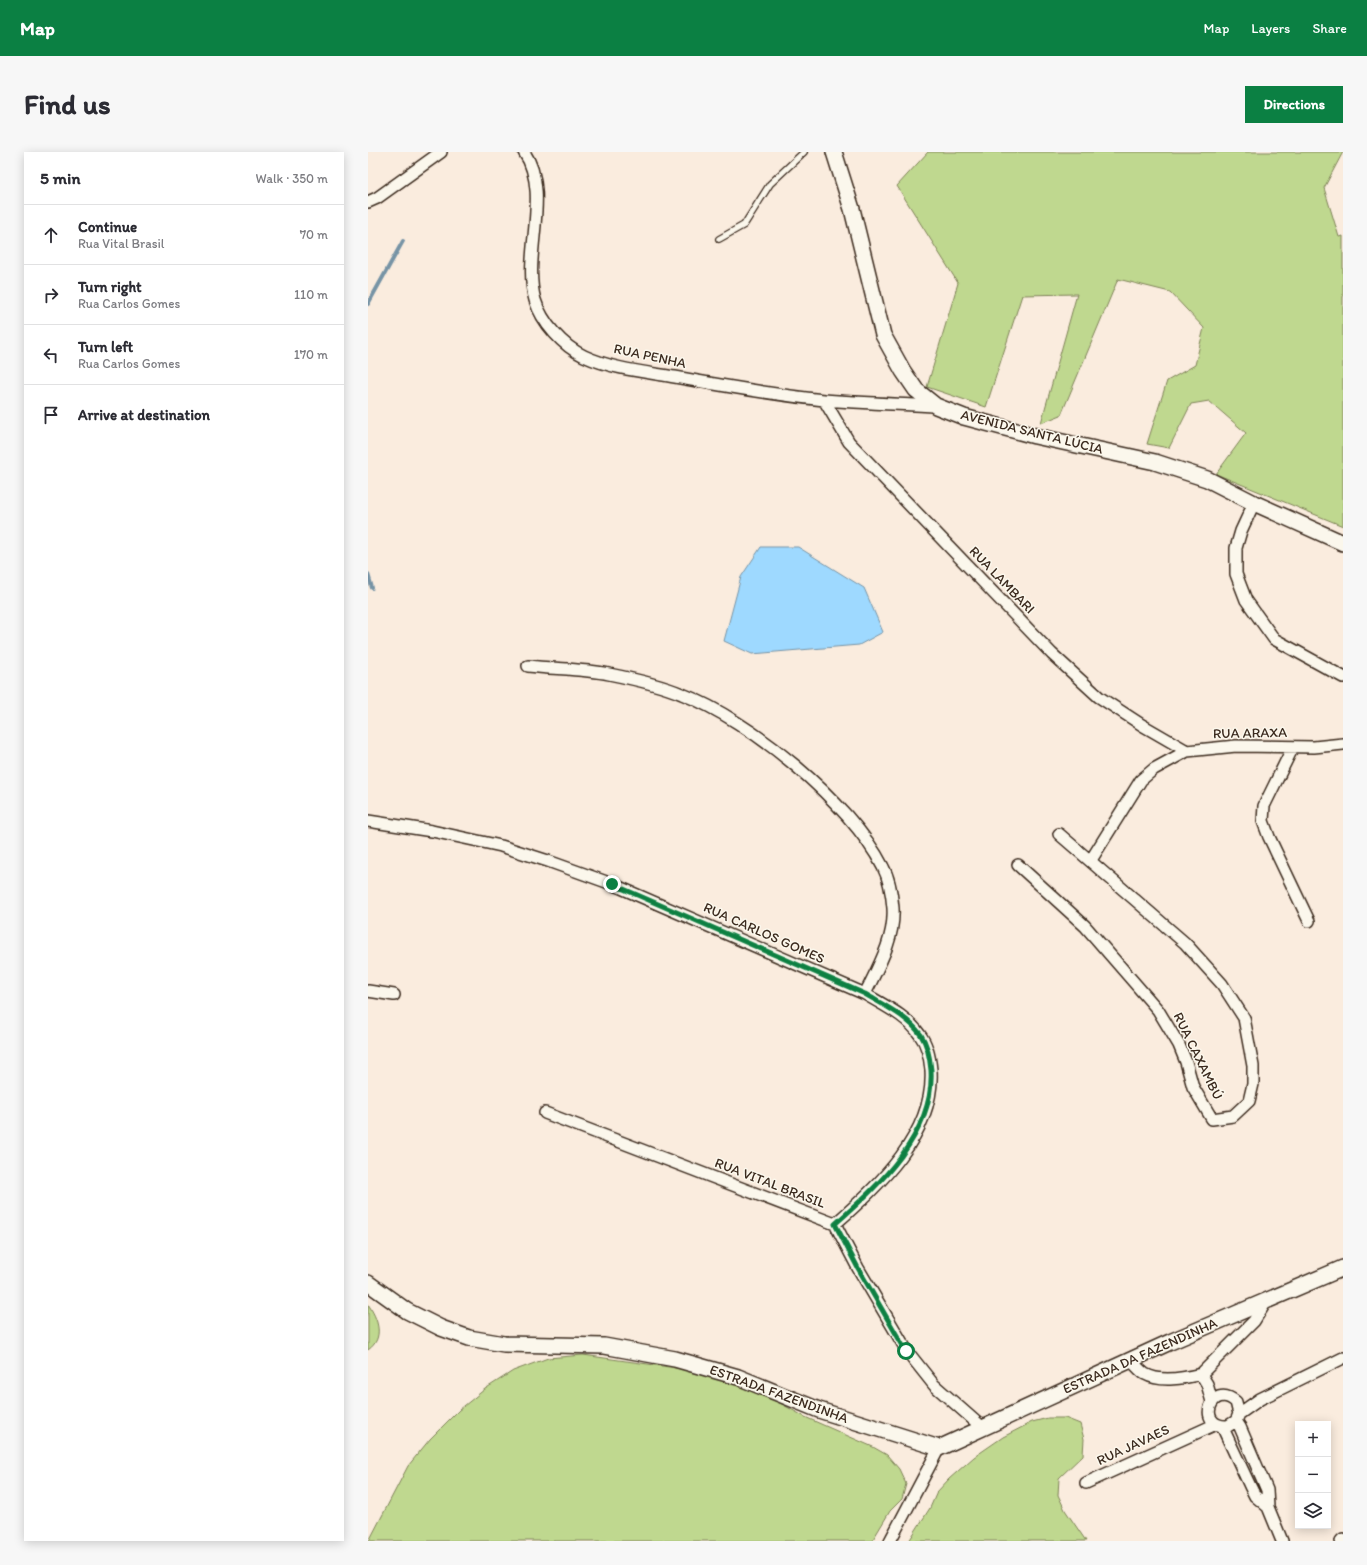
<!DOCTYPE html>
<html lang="en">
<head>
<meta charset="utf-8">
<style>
  body { margin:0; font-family:Itim,sans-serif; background:#f7f7f7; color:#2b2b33 }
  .controls { position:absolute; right:12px; bottom:12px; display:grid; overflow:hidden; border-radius:0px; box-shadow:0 2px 10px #0003 }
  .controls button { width:36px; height:36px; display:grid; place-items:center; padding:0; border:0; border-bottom:1px solid #e1e1e2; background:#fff; color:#2b2b33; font:20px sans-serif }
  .stop { position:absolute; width:12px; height:12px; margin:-9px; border:3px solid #0b8043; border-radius:50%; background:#fff }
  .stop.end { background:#0b8043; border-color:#fff; box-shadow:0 1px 4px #0008 }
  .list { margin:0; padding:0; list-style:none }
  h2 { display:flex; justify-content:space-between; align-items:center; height:52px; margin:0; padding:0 16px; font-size:17px }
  h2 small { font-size:13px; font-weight:400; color:#7c7c81 }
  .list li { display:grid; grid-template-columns:26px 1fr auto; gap:12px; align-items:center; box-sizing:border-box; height:60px; padding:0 16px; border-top:1px solid #e1e1e2 }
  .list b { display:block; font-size:15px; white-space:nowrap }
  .list p { margin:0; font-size:13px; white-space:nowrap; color:#7c7c81 }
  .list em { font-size:13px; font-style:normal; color:#7c7c81 }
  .icon { flex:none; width:22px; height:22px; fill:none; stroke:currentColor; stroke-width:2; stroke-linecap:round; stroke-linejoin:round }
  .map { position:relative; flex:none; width:975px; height:1389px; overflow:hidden; border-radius:0px }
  header { display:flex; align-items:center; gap:24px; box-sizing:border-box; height:56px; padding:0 20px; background:#0b8043; color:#fff }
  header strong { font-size:19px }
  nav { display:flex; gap:22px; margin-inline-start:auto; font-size:14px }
  .intro { display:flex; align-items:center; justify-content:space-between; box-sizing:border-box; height:96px; padding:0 24px }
  h1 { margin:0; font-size:28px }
  .button { padding:10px 18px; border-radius:0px; background:#0b8043; color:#fff; font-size:14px; font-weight:700 }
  main { display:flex; gap:24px; padding:0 24px }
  aside { flex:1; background:#fff; border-radius:0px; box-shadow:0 2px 10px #0003 }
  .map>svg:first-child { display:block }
  .green { fill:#bfd88f; stroke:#7d8156 }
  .water { fill:#9ed9ff; stroke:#7693a5 }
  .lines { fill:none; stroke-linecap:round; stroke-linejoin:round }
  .stream { stroke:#7693a5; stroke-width:4 }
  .lane-casing { stroke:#3b2a1e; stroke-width:8 }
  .street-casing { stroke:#3b2a1e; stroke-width:14 }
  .secondary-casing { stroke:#3b2a1e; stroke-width:18 }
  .lane { stroke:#fbf7ec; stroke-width:5.5 }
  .street { stroke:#fbf7ec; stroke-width:11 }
  .secondary { stroke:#fbf7ec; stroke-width:15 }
  .route { stroke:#0b8043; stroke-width:5 }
  .labels { text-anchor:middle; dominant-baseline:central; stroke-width:3; stroke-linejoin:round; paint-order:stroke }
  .street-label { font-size:14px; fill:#3b2a1e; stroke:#fbf7ec }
</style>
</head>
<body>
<header>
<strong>Map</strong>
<nav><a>Map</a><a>Layers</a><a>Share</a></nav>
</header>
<div class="intro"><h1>Find us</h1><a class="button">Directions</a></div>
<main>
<aside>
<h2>5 min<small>Walk · 350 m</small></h2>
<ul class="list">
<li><svg class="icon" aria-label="ahead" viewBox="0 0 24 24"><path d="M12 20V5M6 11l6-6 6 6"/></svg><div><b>Continue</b><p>Rua Vital Brasil</p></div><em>70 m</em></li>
<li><svg class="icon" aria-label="right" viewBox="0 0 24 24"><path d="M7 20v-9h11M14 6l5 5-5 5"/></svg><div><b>Turn right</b><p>Rua Carlos Gomes</p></div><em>110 m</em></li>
<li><svg class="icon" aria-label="left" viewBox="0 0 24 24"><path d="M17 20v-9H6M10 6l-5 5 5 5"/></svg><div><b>Turn left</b><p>Rua Carlos Gomes</p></div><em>170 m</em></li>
<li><svg class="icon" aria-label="arrive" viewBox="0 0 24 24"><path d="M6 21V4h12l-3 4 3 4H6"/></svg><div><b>Arrive at destination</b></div></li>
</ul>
</aside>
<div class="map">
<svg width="975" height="1389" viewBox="0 0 975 1389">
  <rect width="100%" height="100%" fill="#faecde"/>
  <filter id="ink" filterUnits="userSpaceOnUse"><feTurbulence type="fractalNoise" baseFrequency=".025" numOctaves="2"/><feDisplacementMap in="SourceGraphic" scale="8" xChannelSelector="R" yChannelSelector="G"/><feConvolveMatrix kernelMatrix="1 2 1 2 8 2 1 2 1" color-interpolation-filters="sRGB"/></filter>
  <g filter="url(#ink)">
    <path class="green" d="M560,0h415l-19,36 15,49 4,-1v290l-127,-52 30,-41 -37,-32 -18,3 -22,44 -22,-4 20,-63 28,-16 9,-37 -34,-36 -52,-13 -57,136 -20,8 36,-129 -55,1 -36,112 -59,-20 31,-104 -61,-97z
      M0,1152c10,15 17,34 0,46z
      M215,1203l115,16 48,13 59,33 68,30 14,8 12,14 7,15 -4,15 -12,12 -18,30h-503l39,-75 22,-27 29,-29 26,-21 28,-18 35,-13z
      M680,1266h17l15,6 4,15 -1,16 -24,23 -1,17 7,15 21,31h-177l21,-33 7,-16 12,-13 25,-22 29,-20 29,-15z"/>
    <path class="water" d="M393,395h37l66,41 19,44 -24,13 -107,9 -28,-13 17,-64z"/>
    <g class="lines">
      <path class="stream" d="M0,152l35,-63
        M0,422l4,14"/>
      <defs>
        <path id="lane" d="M351,87l25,-14 26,-41 34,-32"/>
        <path id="street" d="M156,0c28,41 -2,103 11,148 7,23 28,46 49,56 28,13 61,16 91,21 49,9 100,18 149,23 37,3 75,4 112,6
          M0,50l9,-4 64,-46
          M456,248l25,42 203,212 47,43 43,28 45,26
          M886,351l-13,28 -5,17v26l10,26 28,39 69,38
          M160,514c26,3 55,3 81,8 20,4 54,12 73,20 68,26 168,108 201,173 6,11 9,29 10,41 2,31 -15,59 -28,86
          M925,595l-29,59 -1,15 6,16 40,84
          M0,669l64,10 69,15 47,15 64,23 253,110c20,12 42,22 55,41 7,9 10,24 11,35 4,64 -52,115 -96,154
          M723,708l50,-80 13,-11 33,-18 49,-5 78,1 29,-3
          M650,713l67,61 73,84 21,35 7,17 7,25 19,32 21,-3 16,-15 4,-17v-18l-9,-48 -22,-34 -37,-41 -126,-109
          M0,839l26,4
          M177,961l290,111 23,44 49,83 27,34 49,43
          M763,1209c5,4 9,10 14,13 16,9 40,4 56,0
          M833,1222l53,-53 13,-21
          M833,1222l6,10 5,18
          M871,1262l-3,-12c-25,-22 -41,26 -8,24l8,-5 3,-7 21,-15 83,-41
          M868,1269l4,6 27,63 1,17 14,34
          M854,1274l28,60 5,10 13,11
          M718,1331l130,-59
          M522,1389l49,-93
          M973,1389l2,-2"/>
        <path id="secondary" d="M466,0l18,57 31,126 20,36 13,19 20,16 28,11 71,19 120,26 52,17 47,24 89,40
          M0,1131l39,28 34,17 28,10 35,6 100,2 71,13 63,18 81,33 120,38 231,-106 173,-74"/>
      </defs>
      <use href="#lane" class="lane-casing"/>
      <use href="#street" class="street-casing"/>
      <use href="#secondary" class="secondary-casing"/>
      <use href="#lane" class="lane"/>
      <use href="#street" class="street"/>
      <use href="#secondary" class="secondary"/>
    </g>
  </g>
  <g class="lines" filter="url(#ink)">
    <path class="route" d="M244,732l253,110c20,12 42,22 56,41 6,9 9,24 10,35 4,64 -52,115 -96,154l23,44 48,83"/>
  </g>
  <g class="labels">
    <g class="street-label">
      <text transform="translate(282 204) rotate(12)">RUA PENHA</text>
      <text transform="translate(664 280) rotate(14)">AVENIDA SANTA LÚCIA</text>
      <text transform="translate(634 428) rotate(46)">RUA LAMBARI</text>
      <text transform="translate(882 581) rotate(-1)">RUA ARAXA</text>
      <text transform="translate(396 781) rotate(24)">RUA CARLOS GOMES</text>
      <text transform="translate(830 904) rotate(64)">RUA CAXAMBÚ</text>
      <text transform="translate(402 1031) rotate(21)">RUA VITAL BRASIL</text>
      <text transform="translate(772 1204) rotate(-24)">ESTRADA DA FAZENDINHA</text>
      <text transform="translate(411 1242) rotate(20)">ESTRADA FAZENDINHA</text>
      <text transform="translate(765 1293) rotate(-25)">RUA JAVAES</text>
    </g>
  </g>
</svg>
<div class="controls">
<button>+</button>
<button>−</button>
<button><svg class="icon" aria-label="layers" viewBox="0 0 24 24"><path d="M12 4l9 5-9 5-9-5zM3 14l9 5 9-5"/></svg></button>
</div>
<div class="stop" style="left:538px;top:1199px"></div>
<div class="stop end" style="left:244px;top:732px"></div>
</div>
</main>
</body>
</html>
